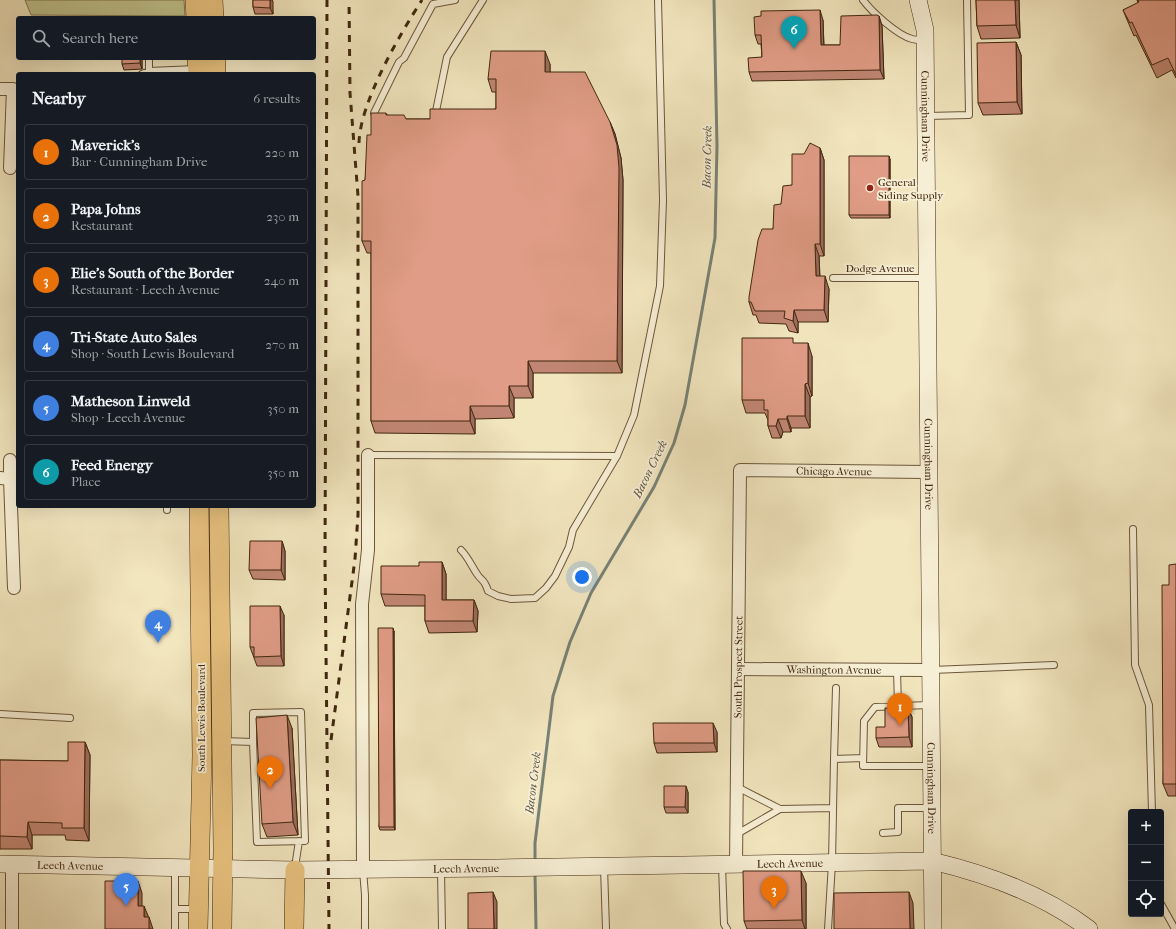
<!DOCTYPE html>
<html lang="en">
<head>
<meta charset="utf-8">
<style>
  body { margin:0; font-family:"IM FELL French Canon",serif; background:#242831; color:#f1f3f6 }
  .controls { position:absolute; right:12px; bottom:12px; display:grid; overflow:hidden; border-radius:4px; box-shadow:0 4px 16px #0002 }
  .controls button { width:36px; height:36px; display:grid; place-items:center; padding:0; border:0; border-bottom:1px solid #363941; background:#171b24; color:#f1f3f6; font:20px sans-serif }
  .you { position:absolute; left:582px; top:577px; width:14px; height:14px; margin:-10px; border:3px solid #fff; border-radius:50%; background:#1a73e8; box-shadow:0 0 0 6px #1a73e833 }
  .badge { display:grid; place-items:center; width:26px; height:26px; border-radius:50%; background:#ea580c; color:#fff; font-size:13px; font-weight:700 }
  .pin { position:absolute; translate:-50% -33px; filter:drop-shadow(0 1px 2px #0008) }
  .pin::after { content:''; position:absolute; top:21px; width:14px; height:12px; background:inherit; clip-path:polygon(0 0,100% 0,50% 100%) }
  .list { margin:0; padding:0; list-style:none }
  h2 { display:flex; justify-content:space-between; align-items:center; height:52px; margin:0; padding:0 16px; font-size:17px }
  h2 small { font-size:13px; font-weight:400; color:#9ea1a6 }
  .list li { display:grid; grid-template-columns:26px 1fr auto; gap:12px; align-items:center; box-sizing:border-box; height:56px; margin:0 8px 8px; padding:0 8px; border:1px solid #363941; border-radius:4px }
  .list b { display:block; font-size:15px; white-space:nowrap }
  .list p { margin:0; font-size:13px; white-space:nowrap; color:#9ea1a6 }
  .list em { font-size:13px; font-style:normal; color:#9ea1a6 }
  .icon { flex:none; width:22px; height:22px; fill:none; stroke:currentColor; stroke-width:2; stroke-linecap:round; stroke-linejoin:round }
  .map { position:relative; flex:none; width:1176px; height:929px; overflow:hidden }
  .search { position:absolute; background:#171b24; box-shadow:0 4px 16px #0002; left:16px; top:16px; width:300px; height:44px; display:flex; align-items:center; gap:10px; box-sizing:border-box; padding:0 14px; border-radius:4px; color:#9ea1a6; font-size:15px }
  .panel { position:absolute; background:#171b24; box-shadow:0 4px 16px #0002; left:16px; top:72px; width:300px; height:436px; border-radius:4px }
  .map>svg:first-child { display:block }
  .green { fill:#c0c38e; stroke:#80754e }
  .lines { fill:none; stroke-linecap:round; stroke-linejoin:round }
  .stream { stroke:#788276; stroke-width:3 }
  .lane-casing { stroke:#6c573b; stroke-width:8 }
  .street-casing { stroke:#6c573b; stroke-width:14 }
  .secondary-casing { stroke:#40270f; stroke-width:18 }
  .primary-casing { stroke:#40270f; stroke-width:20 }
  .lane { stroke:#f7efd5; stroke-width:6 }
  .street { stroke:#f7efd5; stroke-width:12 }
  .secondary { stroke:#f7efd5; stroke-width:17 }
  .primary { stroke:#e9c380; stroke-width:19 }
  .rail { stroke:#40270f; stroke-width:3; stroke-dasharray:7 7; stroke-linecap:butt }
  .wall { fill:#c18673; stroke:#40270f }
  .shaded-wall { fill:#9d6d5e; stroke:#40270f }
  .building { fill:#e09c86; stroke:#40270f }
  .poi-dot { fill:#8f2418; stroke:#f7efd5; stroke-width:1.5 }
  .labels { text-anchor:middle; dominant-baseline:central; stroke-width:3.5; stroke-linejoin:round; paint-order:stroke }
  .street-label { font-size:11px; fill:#40270f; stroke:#f7efd5 }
  .poi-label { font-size:11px; fill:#40270f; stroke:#f7efd5; text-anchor:start }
  .water-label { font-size:12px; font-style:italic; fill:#5c5442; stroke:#f7efd5 }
</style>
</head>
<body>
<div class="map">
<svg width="1176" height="929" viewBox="0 0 1176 929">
  <rect width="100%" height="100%" fill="#f2e6bf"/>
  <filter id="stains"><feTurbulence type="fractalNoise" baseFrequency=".005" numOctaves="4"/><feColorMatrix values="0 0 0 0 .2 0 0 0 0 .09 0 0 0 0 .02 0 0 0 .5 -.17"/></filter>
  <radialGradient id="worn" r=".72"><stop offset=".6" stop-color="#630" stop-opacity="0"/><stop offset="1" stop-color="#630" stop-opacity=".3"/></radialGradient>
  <path class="green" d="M25,0h159l1,16 -154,-1z"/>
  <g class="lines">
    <path class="stream" d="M535,861v-18l18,-147 17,-54 21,-49 63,-106 20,-44 11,-38 30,-167 2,-92 -3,-146
      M535,873l1,56"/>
    <defs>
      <path id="lane" d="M863,0c9,12 34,35 49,39 4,1 8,1 12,2
        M149,58v13
        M142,74l7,-3 47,-2
        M435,116l12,-59 36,-57
        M927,116l42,-1 -2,-115
        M376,117l-2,-4 25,-51 5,-4 29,-54 22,-4
        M833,278h92
        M368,455l249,1
        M167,510v-4
        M1133,529l2,136 14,40 3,107
        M461,550c7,7 10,15 16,24 5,8 7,4 11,17l10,5 13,3 24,-1 11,-10 9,-12 14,-29 4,-17 44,-74 17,-41 26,-129 3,-86 -5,-200
        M897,670l1,36
        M932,670l122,-5
        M929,705l-54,2 -11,14 -1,45h68
        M0,714l70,4
        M223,741l30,1v-29l48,-1 4,129 -48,1 -4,-100
        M834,759l2,-71
        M737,787l43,22
        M883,833l15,-1v-24h32
        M737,834l43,-25 53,-1
        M722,865l2,59 3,5
        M295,867l4,-26
        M604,867l2,62
        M363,870l2,25v34
        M441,870l1,59
        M1161,904l14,25
        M175,909h21
        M175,929v-61
        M828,929l4,-66 2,-104 29,-1"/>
      <g id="street">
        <path d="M0,89h13l-3,79"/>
        <path d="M10,460v19"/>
        <path d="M0,478l10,1 4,109"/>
        <path id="s1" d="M738,669l192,1"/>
        <path d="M12,864v65"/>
        <path id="s2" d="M736,864l4,-394 188,2"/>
        <path d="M363,868l-1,-264 6,-54v-95"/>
      </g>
      <g id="secondary">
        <path id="s3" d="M918,0l7,30 8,899"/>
        <path id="s4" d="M0,864l295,6 202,-2 435,-7c55,13 111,33 157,68"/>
      </g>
      <path id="primary" d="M195,0l1,18
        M213,0l1,18
        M197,58l1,16
        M216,58v16
        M219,506l4,343 -1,80
        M198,929l4,-174 -3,-249
        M294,929l1,-59"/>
    </defs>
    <use href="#lane" class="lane-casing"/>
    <use href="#street" class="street-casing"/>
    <use href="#secondary" class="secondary-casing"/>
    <use href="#primary" class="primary-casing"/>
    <use href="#lane" class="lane"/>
    <use href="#street" class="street"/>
    <use href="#secondary" class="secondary"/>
    <use href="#primary" class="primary"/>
    <path class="rail" d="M327,0l-2,560 4,369
      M359,143c1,-41 41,-109 63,-143
      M331,740l24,-181 3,-44v-319l-8,-103 -1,-93"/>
  </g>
  <path class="wall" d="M253,0h19l1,14h-18l-2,-7z
    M976,0h43l1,38 -39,1 -4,-13z
    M1137,0h39v78l-4,-8 -15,8 -21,-43 -2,1 -6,-14 -5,-12 15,-7z
    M879,16l3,10 2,53 -132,2 -3,-9 13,-15 -1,-13h-3l-3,-9 68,-15 1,25h16z
    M1016,42l5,13 1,59 -39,1 -5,-12z
    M142,58v11l-18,1 -2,-6z
    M550,64v8l60,50 5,12 6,24 2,22 -1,193h-89v25h-19v20l-39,1v15l-100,-1 -4,-12v-168h-4l-5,-12 3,-61 6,-45 15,-22 1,2 19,4h24l66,-10v-17h-4l-4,-13z
    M820,148l4,12v96h-5l1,20 9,13 -1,33h-30v11l-9,-2 -3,-7 -27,-1 -3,-8h-3l-4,-13 32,-98 11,-19 12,-31z
    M890,159v59h-39l-2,-3z
    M795,343l17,13v40l-2,1v31h-19v4h-8l-2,6h-9l-4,-12v-6l-3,-7h-19l-4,-13z
    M282,541l3,10v29l-32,-1 -4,-9z
    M442,562l4,12v26h28l4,11 -1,21 -48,1 -4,-12v-15h-40l-4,-12 38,-28z
    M1176,564v232h-8l-5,-12 6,-199z
    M284,615v51h-27l-7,-19z
    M394,631l1,199h-15l-1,-3z
    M908,708l4,9v30h-33l-3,-9 9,-11z
    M292,728l6,107 -31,2 -5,-13z
    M717,732v20l-60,1 -3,-10z
    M85,742l5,13 -1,86 -23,-1 -1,-5h-33v14h-32v-89l68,1z
    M688,792v21h-22l-2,-6z
    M806,883v46h-59l-3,-8z"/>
  <path class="shaded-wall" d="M270,0h2l1,1v13l-3,-6z
    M1015,0h4l1,38 -4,-13z
    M820,10l3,10 1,34 -3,-9z
    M879,16l3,10 2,53 -4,-9z
    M1016,42l5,13 1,59 -5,-12z
    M545,51l5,13v21l-5,-13z
    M140,58h2v11l-2,-6z
    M610,122l5,12 6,24 2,22 -1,193 -5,-12z
    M820,148l4,12v96l-4,-12z
    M889,156l1,3v59l-1,-3z
    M815,244l4,12 1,32 -4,-12z
    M825,276l4,13 -1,33 -4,-12z
    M794,310l4,12v11l-5,-12z
    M808,343l4,13v40l-4,-13z
    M528,361l5,12v25l-5,-12z
    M805,384l5,13v31l-5,-12z
    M509,386l5,12v20l-5,-12z
    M470,406l5,13v15l-5,-13z
    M787,416l4,12v4l-4,-13z
    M778,419l5,13 -2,6 -5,-12z
    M282,541l3,10v29l-4,-10z
    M442,562l4,12v37l-4,-11z
    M474,600l4,11 -1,21 -4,-11z
    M280,606l4,9v51l-3,-10z
    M393,628l1,3 1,199 -1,-3z
    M908,708l4,9v30l-3,-10z
    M287,715l5,13 6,107 -5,-13z
    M713,723l4,9v20l-3,-9z
    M85,742l5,13 -1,86 -5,-13z
    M686,786l2,6v21l-3,-6z
    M28,822l4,13v14l-5,-12z
    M801,871l5,12v46h-1l-3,-9z
    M138,881l4,12v26l-4,-13z
    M493,892l4,10v27h-3z
    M909,892l4,11 1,26h-4z
    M144,906l5,12v-1l4,12h-4l-5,-12z"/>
  <path class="building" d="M253,0h17v8l-17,-1z
    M976,0h39l1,25 -39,1z
    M1138,0h38v75l-8,-17 -16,7 -20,-43 -2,1 -7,-13 16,-8z
    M820,10l1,35h19l1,-29 36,-1 2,1 1,54 -131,2 -1,-14 14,-1 -1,-22h-6l-1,-18 7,-1v-5z
    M1016,42l1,60 -39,1 -1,-60z
    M491,51h54v21h40l25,50 7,23 2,23 -2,193h-89v25h-19v20h-39v15h-99v-180h-9v-60l3,-1 2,-45h4v-22h15v2h18l2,4h24v-10h66v-30h-8z
    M122,58h18v5l-18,1z
    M810,143l10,5v96h-5l1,32h9l-1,34h-30l-1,11 -9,-3 1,-7h-30l-4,-9h-2v-5l9,-57 4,-11h11l1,-24 7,-1 2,-18 9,-1v-31h12z
    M849,156h40v59h-40z
    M742,338h51v5h15v40l-3,1v32h-18v3h-9l-2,7h-8v-16h-4v-10h-22z
    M250,541h32l-1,29h-32z
    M419,562h23v38h32l-1,21h-48v-26l-44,-1v-28h38z
    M1176,564v220h-13l-1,-199h7v-20z
    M250,606h30l1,50 -27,1v-10h-4z
    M378,628h15l1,199h-15z
    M885,708h23l1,29 -33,1v-11h9z
    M287,715l6,107 -31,2 -6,-106z
    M653,723h60l1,20h-60z
    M68,742h17l-1,86h-22v-5l-34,-1 -1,15 -27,-1v-76l68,1z
    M664,786h22l-1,21h-21z
    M743,871h58l1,49 -58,1z
    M105,881h33v25h6v11h5v12h-44z
    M493,892l1,37h-26v-36z
    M909,892l1,37h-76v-36z"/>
  <circle class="poi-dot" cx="870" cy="188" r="4"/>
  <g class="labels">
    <g class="street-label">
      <text stroke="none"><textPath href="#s3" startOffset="117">Cunningham Drive</textPath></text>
      <text x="880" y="268">Dodge Avenue</text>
      <text stroke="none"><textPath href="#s3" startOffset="465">Cunningham Drive</textPath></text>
      <text stroke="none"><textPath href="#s2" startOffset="488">Chicago Avenue</textPath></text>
      <text stroke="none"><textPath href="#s2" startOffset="197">South Prospect Street</textPath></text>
      <text stroke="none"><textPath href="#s1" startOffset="96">Washington Avenue</textPath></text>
      <text transform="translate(201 718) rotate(-90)">South Lewis Boulevard</text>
      <text stroke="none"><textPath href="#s3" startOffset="789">Cunningham Drive</textPath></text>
      <text stroke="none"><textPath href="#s4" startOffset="790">Leech Avenue</textPath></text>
      <text stroke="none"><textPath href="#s4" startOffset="70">Leech Avenue</textPath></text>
      <text stroke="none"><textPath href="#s4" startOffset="466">Leech Avenue</textPath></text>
    </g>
    <g class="poi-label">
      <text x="878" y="182">General<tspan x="878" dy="13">Siding Supply</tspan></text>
    </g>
    <g class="water-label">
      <text transform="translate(707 157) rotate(-89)">Bacon Creek</text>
      <text transform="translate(650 469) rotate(-64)">Bacon Creek</text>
      <text transform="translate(533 783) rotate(-83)">Bacon Creek</text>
    </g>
  </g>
  <rect width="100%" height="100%" filter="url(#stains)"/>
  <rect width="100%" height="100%" fill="url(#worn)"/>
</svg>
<div class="controls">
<button>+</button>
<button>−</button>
<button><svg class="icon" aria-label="locate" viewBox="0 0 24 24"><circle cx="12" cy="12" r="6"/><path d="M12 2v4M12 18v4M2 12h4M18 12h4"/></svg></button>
</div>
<div class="you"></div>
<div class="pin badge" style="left:900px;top:726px;background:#e8710a">1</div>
<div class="pin badge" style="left:270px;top:789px;background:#e8710a">2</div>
<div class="pin badge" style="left:774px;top:909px;background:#e8710a">3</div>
<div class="pin badge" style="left:158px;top:643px;background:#3f7fe0">4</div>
<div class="pin badge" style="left:126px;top:906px;background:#3f7fe0">5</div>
<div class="pin badge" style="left:794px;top:49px;background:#0f9aa8">6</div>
<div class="search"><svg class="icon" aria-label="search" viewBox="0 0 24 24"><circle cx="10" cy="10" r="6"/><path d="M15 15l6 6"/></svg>Search here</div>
<section class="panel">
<h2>Nearby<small>6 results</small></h2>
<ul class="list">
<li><span class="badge" style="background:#e8710a">1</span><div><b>Maverick's</b><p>Bar · Cunningham Drive</p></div><em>220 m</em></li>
<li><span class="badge" style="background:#e8710a">2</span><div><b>Papa Johns</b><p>Restaurant</p></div><em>230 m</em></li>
<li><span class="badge" style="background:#e8710a">3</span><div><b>Elie's South of the Border</b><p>Restaurant · Leech Avenue</p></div><em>240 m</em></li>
<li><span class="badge" style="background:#3f7fe0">4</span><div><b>Tri-State Auto Sales</b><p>Shop · South Lewis Boulevard</p></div><em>270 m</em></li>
<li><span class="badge" style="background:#3f7fe0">5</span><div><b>Matheson Linweld</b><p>Shop · Leech Avenue</p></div><em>350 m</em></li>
<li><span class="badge" style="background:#0f9aa8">6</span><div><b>Feed Energy</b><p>Place</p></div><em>350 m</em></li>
</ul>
</section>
</div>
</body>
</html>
